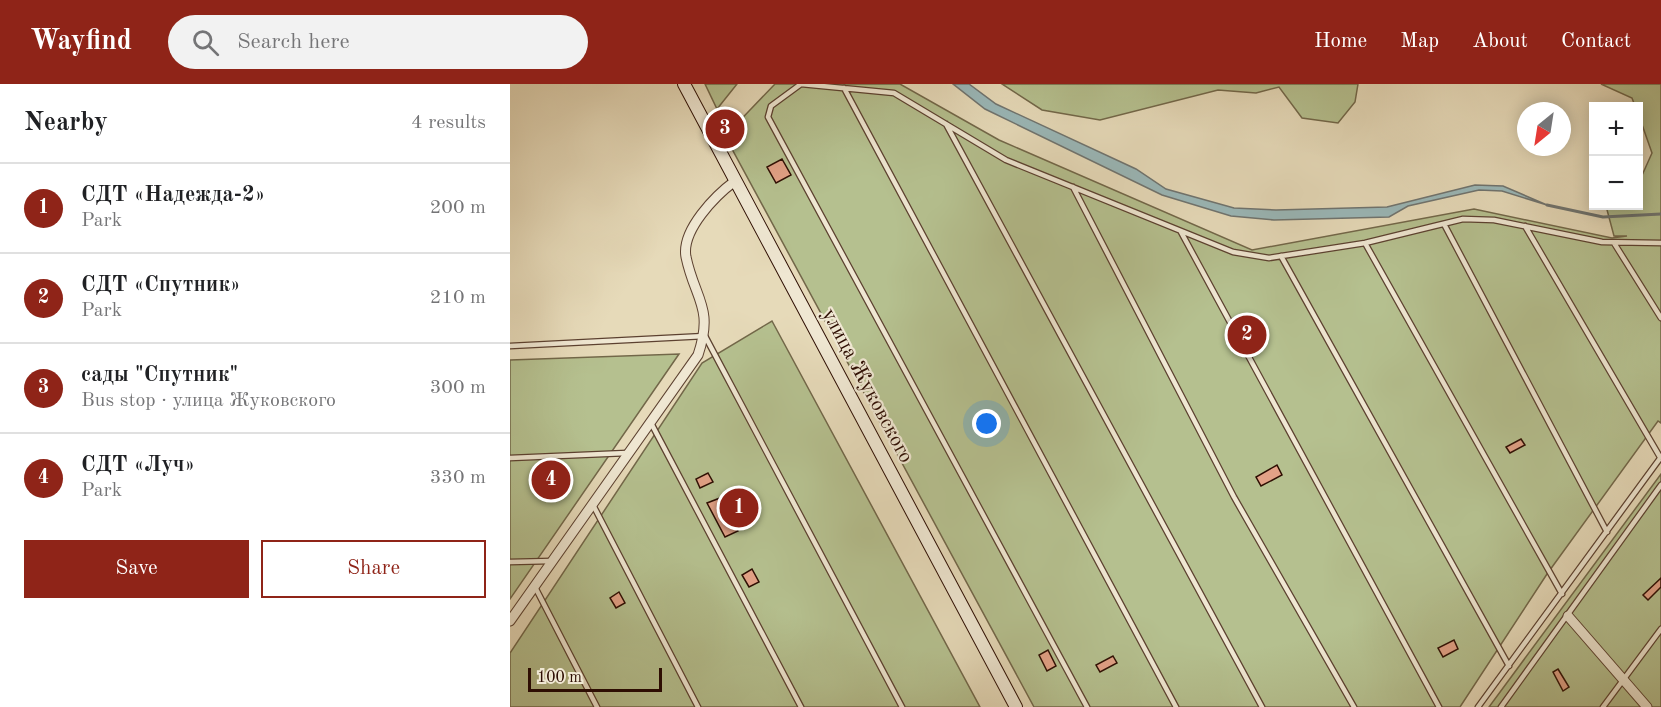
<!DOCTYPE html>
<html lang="en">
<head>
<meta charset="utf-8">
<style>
  body { margin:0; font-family:"Old Standard TT",serif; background:#f2f2f2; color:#202124 }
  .controls { position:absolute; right:18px; top:18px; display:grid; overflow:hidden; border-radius:0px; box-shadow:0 3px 15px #0003 }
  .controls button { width:54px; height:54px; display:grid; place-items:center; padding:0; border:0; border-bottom:2px solid #e0e0e0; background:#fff; color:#202124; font:30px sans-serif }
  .compass { position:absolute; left:1007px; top:18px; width:54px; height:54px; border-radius:50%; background:#fff; box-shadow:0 3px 15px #0003; rotate:210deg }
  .scale { position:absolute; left:18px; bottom:15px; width:134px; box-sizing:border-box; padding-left:6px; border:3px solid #2e0e03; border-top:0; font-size:16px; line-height:21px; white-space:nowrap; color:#2e0e03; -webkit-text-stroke:4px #efe7d2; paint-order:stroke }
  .you { position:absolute; left:477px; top:340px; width:21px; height:21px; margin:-15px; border:4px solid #fff; border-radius:50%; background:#1a73e8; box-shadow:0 0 0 9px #1a73e833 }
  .badge { display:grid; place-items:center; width:39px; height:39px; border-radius:50%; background:#8f2418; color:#fff; font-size:20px; font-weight:700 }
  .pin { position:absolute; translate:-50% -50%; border:3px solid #fff; box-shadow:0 2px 6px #0006 }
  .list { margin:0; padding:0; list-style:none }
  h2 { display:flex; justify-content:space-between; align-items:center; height:78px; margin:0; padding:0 24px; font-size:26px }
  h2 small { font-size:20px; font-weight:400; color:#757577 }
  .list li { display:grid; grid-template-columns:39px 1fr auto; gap:18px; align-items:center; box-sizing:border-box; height:90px; padding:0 24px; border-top:2px solid #e0e0e0 }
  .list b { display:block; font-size:22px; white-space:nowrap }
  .list p { margin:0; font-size:20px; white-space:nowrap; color:#757577 }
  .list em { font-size:20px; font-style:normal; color:#757577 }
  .actions { display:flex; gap:12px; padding:18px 24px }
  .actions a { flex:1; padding:14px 0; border:2px solid #8f2418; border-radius:0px; text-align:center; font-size:21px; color:#8f2418 }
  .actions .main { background:#8f2418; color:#fff }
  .icon { flex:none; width:33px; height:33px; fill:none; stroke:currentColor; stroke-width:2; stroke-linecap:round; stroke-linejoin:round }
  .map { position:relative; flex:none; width:1151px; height:623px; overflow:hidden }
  header { display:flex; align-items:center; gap:36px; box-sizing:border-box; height:84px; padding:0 30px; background:#8f2418; color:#fff }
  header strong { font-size:28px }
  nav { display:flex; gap:33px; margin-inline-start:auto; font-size:21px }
  .search { width:420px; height:54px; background:#f2f2f2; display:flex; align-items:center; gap:15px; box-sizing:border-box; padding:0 21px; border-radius:33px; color:#757577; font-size:22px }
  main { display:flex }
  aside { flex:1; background:#fff }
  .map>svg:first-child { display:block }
  .green { fill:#b5c08f; stroke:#726749; stroke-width:1.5 }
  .water { fill:#9ab8b9; stroke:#6f7470; stroke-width:1.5 }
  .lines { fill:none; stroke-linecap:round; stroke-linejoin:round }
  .stream { stroke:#6f7470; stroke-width:3 }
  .building { fill:#e3a287; stroke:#2e0e03; stroke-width:1.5 }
  .service-casing { stroke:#5c4130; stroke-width:7 }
  .minor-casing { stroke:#5c4130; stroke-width:11 }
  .secondary-casing { stroke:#2e0e03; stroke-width:14 }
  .service { stroke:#efe7d2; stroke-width:4.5 }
  .minor { stroke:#efe7d2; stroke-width:9 }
  .secondary { stroke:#efe7d2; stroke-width:12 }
  .labels { text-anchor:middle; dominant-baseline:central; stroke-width:4.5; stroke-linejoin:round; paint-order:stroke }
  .street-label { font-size:21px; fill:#2e0e03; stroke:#efe7d2 }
</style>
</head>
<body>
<header>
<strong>Wayfind</strong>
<div class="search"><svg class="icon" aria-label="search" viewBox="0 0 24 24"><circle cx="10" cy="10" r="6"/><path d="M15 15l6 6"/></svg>Search here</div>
<nav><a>Home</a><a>Map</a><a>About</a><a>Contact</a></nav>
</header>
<main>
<aside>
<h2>Nearby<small>4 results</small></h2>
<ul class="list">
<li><span class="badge">1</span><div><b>СДТ «Надежда-2»</b><p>Park</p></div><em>200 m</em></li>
<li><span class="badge">2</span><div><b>СДТ «Спутник»</b><p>Park</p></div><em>210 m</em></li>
<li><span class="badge">3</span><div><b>сады &quot;Спутник&quot;</b><p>Bus stop · улица Жуковского</p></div><em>300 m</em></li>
<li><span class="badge">4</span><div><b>СДТ «Луч»</b><p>Park</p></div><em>330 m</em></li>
</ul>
<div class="actions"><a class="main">Save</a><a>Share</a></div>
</aside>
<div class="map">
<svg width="1151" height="623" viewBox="0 0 1151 623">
  <rect width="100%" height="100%" fill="#e6dab9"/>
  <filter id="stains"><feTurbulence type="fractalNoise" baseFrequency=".00333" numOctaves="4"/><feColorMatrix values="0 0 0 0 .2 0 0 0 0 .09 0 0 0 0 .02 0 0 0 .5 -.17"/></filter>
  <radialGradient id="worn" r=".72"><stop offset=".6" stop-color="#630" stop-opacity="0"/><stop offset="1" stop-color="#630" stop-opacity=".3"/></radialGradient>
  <path class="green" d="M195,0h32l-20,25z
    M265,0h125l99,56 253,110 222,-41 138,29 15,-2h-13l-8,-30h32l1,-11 2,-1 -2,-12 13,-29 -13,-37 -1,-10h-3l-3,-8 -31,-14h60v339l-3,-2 -111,153 -87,133h-426l-309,-571z
    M492,0h356l-3,18 -17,21 -36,-5 -23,-31 -23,6 -38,-3 -118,30 -58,-10z
    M262,237l208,386h-470v-54l192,-290z
    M169,270l-169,245v-239z
    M1151,390v233h-172z"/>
  <path class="water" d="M443,0h16l27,20 140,65 30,20 68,19 42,2 111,-3 88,-22 28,1 44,19 -45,-14 -23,-1 -71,16 -19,11 -115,3 -43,-4 -69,-21 -177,-86z"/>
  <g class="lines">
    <path class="stream" d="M1037,121l56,12 58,-3"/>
  </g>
  <path class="building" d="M272,75l9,16 -15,8 -9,-16z
    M1011,355l4,6 -15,8 -4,-6z
    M767,381l5,10 -21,11 -5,-9z
    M198,389l5,9 -13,6 -4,-9z
    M210,414l18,33 -13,6 -18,-34z
    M242,485l7,13 -10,5 -7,-12z
    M1151,494v9l-13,13 -5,-5z
    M109,508l6,11 -9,5 -6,-10z
    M944,556l4,9 -15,8 -5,-9z
    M538,566l8,16 -9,5 -8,-16z
    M603,572l4,7 -17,9 -4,-7z
    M1048,585l11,18 -6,4 -10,-19z"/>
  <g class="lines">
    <defs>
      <path id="service" d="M334,4l332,619
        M436,40l316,583
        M563,103l161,310 120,210
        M934,140l163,308
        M1015,142l135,231
        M671,148l258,475
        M855,159l197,351
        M1104,159l47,75
        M771,172l228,410
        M0,262l195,-10 197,371
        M141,339l150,284
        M0,374l117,-5
        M82,419l106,204
        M0,478l42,-1
        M25,503l62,120
        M577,623l-319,-590 3,-11 30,-22 93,9 112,67 227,92 36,6 96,-15 98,-24 31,1 108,22 59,1
        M968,623l183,-250
        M991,623l160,-222
        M1093,623l58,-78"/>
      <path id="minor" d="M1058,532l79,91
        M0,537l188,-266c16,-48 -3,-55 -12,-98 -5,-27 30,-62 49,-76"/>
      <path id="secondary" d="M174,0l332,623"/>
    </defs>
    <use href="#service" class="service-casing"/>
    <use href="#minor" class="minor-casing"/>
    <use href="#secondary" class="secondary-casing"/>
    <use href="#service" class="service"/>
    <use href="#minor" class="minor"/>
    <use href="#secondary" class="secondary"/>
  </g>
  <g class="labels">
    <g class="street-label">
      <text transform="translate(357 302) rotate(62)">улица Жуковского</text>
    </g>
  </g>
  <rect width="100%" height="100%" filter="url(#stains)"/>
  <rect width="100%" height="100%" fill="url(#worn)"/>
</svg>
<div class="controls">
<button>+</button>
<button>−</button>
</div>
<svg class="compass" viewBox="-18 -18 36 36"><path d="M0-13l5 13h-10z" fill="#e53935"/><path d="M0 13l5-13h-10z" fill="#757577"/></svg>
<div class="scale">100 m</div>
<div class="you"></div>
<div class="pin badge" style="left:229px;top:424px">1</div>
<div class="pin badge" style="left:737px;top:251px">2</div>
<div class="pin badge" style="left:215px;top:45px">3</div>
<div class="pin badge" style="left:41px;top:396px">4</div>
</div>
</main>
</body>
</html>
